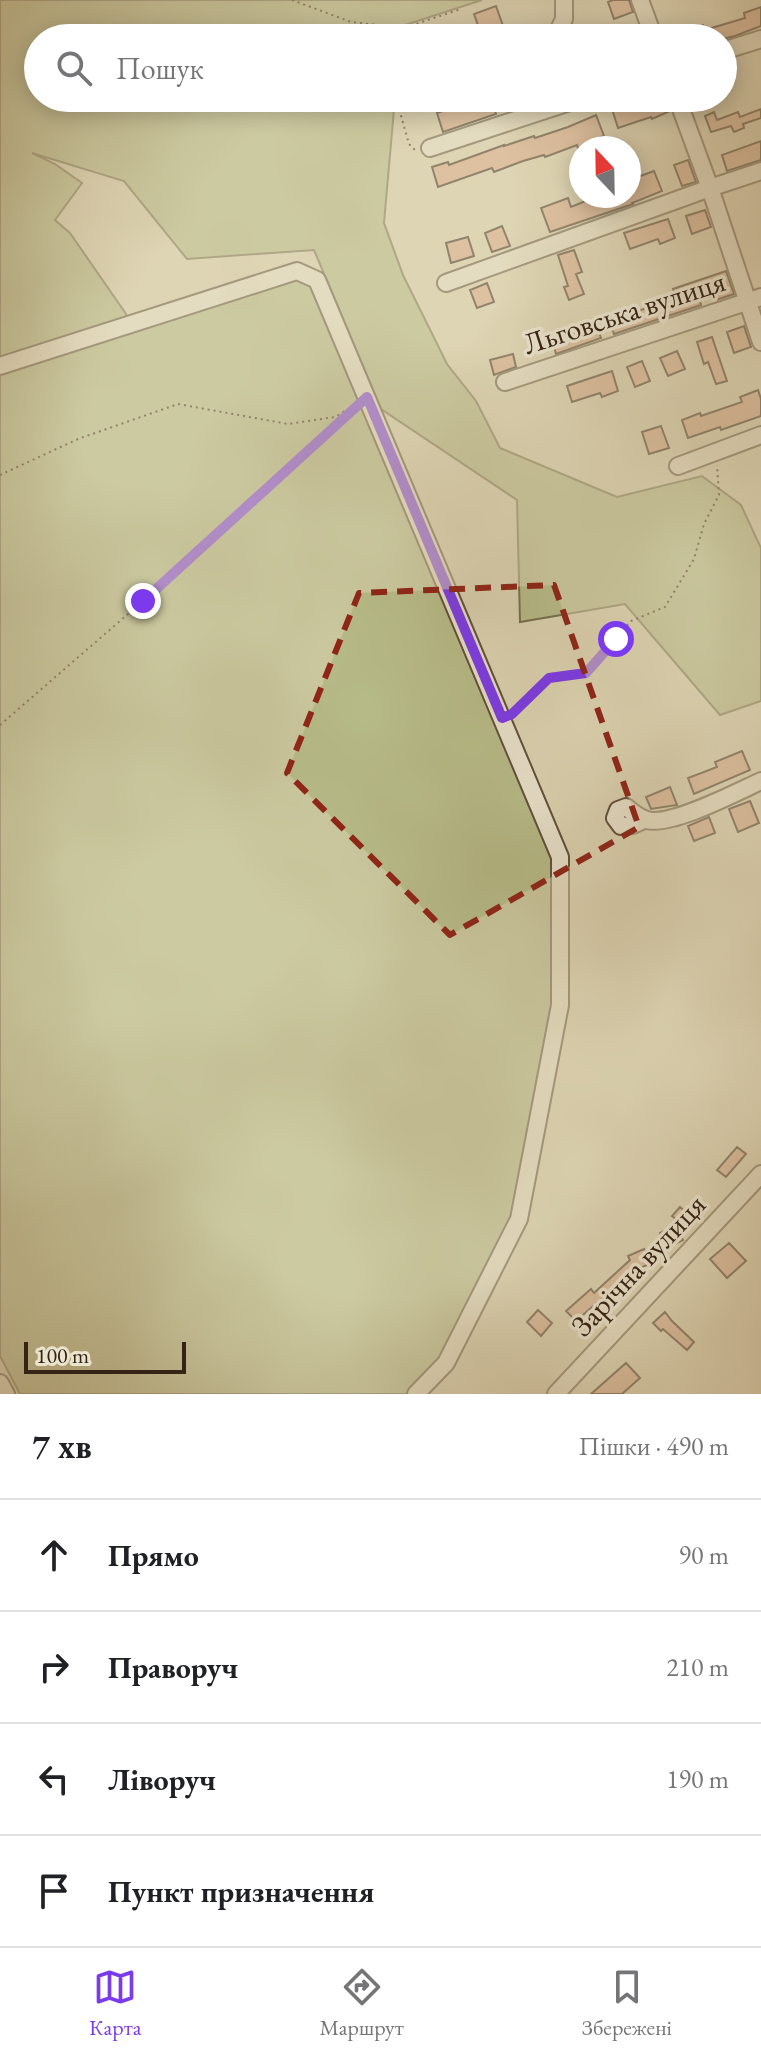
<!DOCTYPE html>
<html lang="uk">
<head>
<meta charset="utf-8">
<style>
  body { margin:0; font-family:"EB Garamond",serif; background:#f6f6f6; color:#202124 }
  .compass { position:absolute; left:569px; top:136px; width:72px; height:72px; border-radius:50%; background:#fff; box-shadow:0 4px 20px #0003; rotate:338deg }
  .scale { position:absolute; left:24px; bottom:20px; width:162px; box-sizing:border-box; padding-left:8px; border:4px solid #352315; border-top:0; font-size:22px; line-height:28px; white-space:nowrap; color:#352315; -webkit-text-stroke:6px #eae4ce; paint-order:stroke }
  .stop { position:absolute; width:24px; height:24px; margin:-18px; border:6px solid #7c3aed; border-radius:50%; background:#fff }
  .stop.end { background:#7c3aed; border-color:#fff; box-shadow:0 2px 8px #0008 }
  .list { margin:0; padding:0; list-style:none }
  h2 { display:flex; justify-content:space-between; align-items:center; height:104px; margin:0; padding:0 32px; font-size:34px }
  h2 small { font-size:26px; font-weight:400; color:#757577 }
  .list li { display:grid; grid-template-columns:52px 1fr auto; gap:24px; align-items:center; box-sizing:border-box; height:112px; padding:0 32px; border-top:2px solid #e0e0e0 }
  .list b { display:block; font-size:30px; white-space:nowrap }
  .list em { font-size:26px; font-style:normal; color:#757577 }
  .icon { flex:none; width:44px; height:44px; fill:none; stroke:currentColor; stroke-width:2; stroke-linecap:round; stroke-linejoin:round }
  .map { position:relative; flex:none; width:761px; height:1394px; overflow:hidden }
  .search { position:absolute; background:#fff; box-shadow:0 4px 20px #0003; left:24px; right:24px; top:24px; height:88px; display:flex; align-items:center; gap:20px; box-sizing:border-box; padding:0 28px; border-radius:44px; color:#757577; font-size:30px }
  .sheet { height:552px; background:#fff }
  nav { display:flex; justify-content:space-around; align-items:center; box-sizing:border-box; height:112px; border-top:2px solid #e0e0e0; background:#fff; font-size:22px; color:#757577 }
  nav a { display:grid; justify-items:center; gap:4px }
  nav .on { color:#7c3aed }
  .map>svg:first-child { display:block }
  .green { fill:#b7bc89; stroke:#76704f; stroke-width:2 }
  .building { fill:#dba88a; stroke:#352315; stroke-width:2 }
  .lines { fill:none; stroke-linecap:round; stroke-linejoin:round }
  .minor-casing { stroke:#5f503d; stroke-width:20 }
  .path { stroke:#352315; stroke-width:2; stroke-dasharray:2 4; stroke-linecap:butt }
  .minor { stroke:#eae4ce; stroke-width:16 }
  .route { stroke:#7c3aed; stroke-width:10 }
  .marked { fill:none; stroke:#8f2418; stroke-width:6; stroke-dasharray:16 10; stroke-linejoin:round }
  .labels { text-anchor:middle; dominant-baseline:central; stroke-width:7; stroke-linejoin:round; paint-order:stroke }
  .street-label { font-size:30px; fill:#352315; stroke:#eae4ce }
</style>
</head>
<body>
<div class="map">
<svg width="761" height="1394" viewBox="0 0 761 1394">
  <rect width="100%" height="100%" fill="#ded5b4"/>
  <filter id="stains"><feTurbulence type="fractalNoise" baseFrequency=".0025" numOctaves="4"/><feColorMatrix values="0 0 0 0 .2 0 0 0 0 .09 0 0 0 0 .02 0 0 0 .5 -.17"/></filter>
  <radialGradient id="worn" r=".72"><stop offset=".6" stop-color="#630" stop-opacity="0"/><stop offset="1" stop-color="#630" stop-opacity=".3"/></radialGradient>
  <path class="green" d="M0,0h482l-80,26 -2,12h-362v60h357l-11,125 19,52 44,89 29,37 24,47 117,49 85,-21 39,29 20,43v153l-41,14 -95,-111 -105,18 -3,-122 -136,-91 -67,-159 -127,9 -63,-78 -92,-28 23,11 27,19 -27,37 15,13 56,81 3,9 -129,41z
    M296,274l17,8 242,576 1,146 -41,211 -73,145 -33,34h-389l-20,-38v-987z"/>
  <path class="building" d="M613,0h16l4,12 -19,7 -6,-17z
    M496,6l7,20 -22,8 -7,-20z
    M761,7v19l-26,10 -12,3v-1h-51l31,-13 2,5 40,-12 -1,-5z
    M477,98h13l6,16 -53,18 -6,-19 34,-11v-2z
    M646,98h19l5,13 -18,8 -1,-2 -33,11 -6,-19z
    M761,109v9l-18,6 1,4 -10,4 -3,-6 -20,6 -6,-16 9,-4 3,8 21,-8 2,5z
    M596,115l8,21 -19,7 1,5h-8l-1,-3 -32,12 -1,-2 -21,6 -29,11 -2,-4 -54,19 -6,-20 16,-5 1,3 55,-20v1l30,-10 1,2 33,-11z
    M761,141v19l-34,11 -5,-16z
    M688,160l8,22 -14,4 -8,-21z
    M654,171l8,20 -30,12 1,1 -83,28 -9,-24 27,-10 3,9 27,-11h31v-16z
    M705,210l6,17 -19,7 -6,-18z
    M668,219l7,19 -15,6 -2,-5 -28,10 -6,-16z
    M502,226l8,20 -18,6 -7,-19z
    M468,237l6,19 -23,7 -5,-20z
    M574,250l8,22 -6,2 8,20 -15,6 -5,-13 4,-1 -10,-31z
    M726,271l8,23 -18,6 -3,-8 -14,5 2,8 -87,29 -7,-19 26,-8 2,5 41,-14 -3,-9z
    M487,283l7,19 -17,6 -7,-18z
    M595,321l6,17 -45,16 -4,-15 35,-8 -2,-6z
    M744,326l7,21 -17,6 -7,-21z
    M712,337l15,44 -11,3 -8,-22 -4,2 -7,-22z
    M677,351l8,18 -17,7 -8,-18z
    M513,354l3,13 -22,8 -4,-15z
    M642,361l8,20 -15,6 -8,-20z
    M612,371l6,20 -16,6 -2,-4 -28,9 -5,-16z
    M758,390l3,9v17l-40,14 -1,-3 -32,11 -6,-18 18,-7 1,3 41,-14 -2,-5z
    M661,426l8,22 -20,6 -7,-22z
    M742,751l8,19 -56,24 -6,-16 29,-11 -2,-5z
    M670,787l7,18 -26,4 -5,-12z
    M750,801l9,22 -21,9 -9,-23z
    M709,817l6,16 -21,8 -6,-15z
    M737,1147l9,7 -20,23 -9,-7z
    M680,1207l12,10 -13,15 4,8 -16,8 -7,-15 21,-10 -9,-7z
    M729,1243l17,18 -19,17 -17,-19z
    M644,1249l7,14 -23,11 3,4 -20,18 -3,-3 -32,28 -10,-10 25,-22 3,4 36,-33 -2,-4z
    M538,1310l14,13 -11,13 -14,-14z
    M665,1312l7,9 22,21 -7,8 -24,-21 -2,2 -8,-8z
    M626,1363l14,15 -18,16h-31z"/>
  <g class="lines">
    <defs>
      <path id="minor" d="M640,0l14,38
        M555,38l9,-19v-19
        M723,51l38,-12
        M677,98l33,90 51,154
        M430,148l152,-50
        M446,283l264,-95 51,-17
        M0,366l297,-95 20,9 243,577v148l-41,214 -73,144 -30,31
        M505,382l256,-85
        M678,466l83,-31
        M644,820l-11,5 -12,1 -6,-8 3,-8 8,-3c6,5 13,11 21,13 23,7 90,-28 114,-39
        M0,1383l6,11
        M556,1394l205,-220"/>
    </defs>
    <use href="#minor" class="minor-casing"/>
    <path class="path" d="M292,0l59,22 53,6
      M400,38l4,-10 57,-19
      M396,98l13,46 7,7h2
      M0,475l78,-36 100,-35 110,20 47,-7 20,-12
      M513,713l36,-35 37,-5 45,-52 34,-14 29,-48 10,-35 15,-29 -2,-30
      M0,725l143,-124 214,-195"/>
    <use href="#minor" class="minor"/>
  </g>
  <g class="lines">
    <path class="route" d="M143,601l224,-204 135,321 10,-4 37,-36 37,-5 30,-34"/>
  </g>
  <path d="M0 0H761V1394H0ZM554,585l85,242 -189,108 -163,-162 72,-180z" fill="#ded5b4" fill-opacity=".55" fill-rule="evenodd"/>
  <path class="marked" d="M554,585l85,242 -189,108 -163,-162 72,-180z"/>
  <g class="labels">
    <g class="street-label">
      <text transform="translate(624 312) rotate(-18)">Льговська вулиця</text>
      <text transform="translate(638 1265) rotate(-47)">Зарічна вулиця</text>
    </g>
  </g>
  <rect width="100%" height="100%" filter="url(#stains)"/>
  <rect width="100%" height="100%" fill="url(#worn)"/>
</svg>
<svg class="compass" viewBox="-18 -18 36 36"><path d="M0-13l5 13h-10z" fill="#e53935"/><path d="M0 13l5-13h-10z" fill="#757577"/></svg>
<div class="scale">100 m</div>
<div class="stop" style="left:616px;top:639px"></div>
<div class="stop end" style="left:143px;top:601px"></div>
<div class="search"><svg class="icon" aria-label="search" viewBox="0 0 24 24"><circle cx="10" cy="10" r="6"/><path d="M15 15l6 6"/></svg>Пошук</div>
</div>
<section class="sheet">
<h2>7 хв<small>Пішки · 490 m</small></h2>
<ul class="list">
<li><svg class="icon" aria-label="ahead" viewBox="0 0 24 24"><path d="M12 20V5M6 11l6-6 6 6"/></svg><div><b>Прямо</b></div><em>90 m</em></li>
<li><svg class="icon" aria-label="right" viewBox="0 0 24 24"><path d="M7 20v-9h11M14 6l5 5-5 5"/></svg><div><b>Праворуч</b></div><em>210 m</em></li>
<li><svg class="icon" aria-label="left" viewBox="0 0 24 24"><path d="M17 20v-9H6M10 6l-5 5 5 5"/></svg><div><b>Ліворуч</b></div><em>190 m</em></li>
<li><svg class="icon" aria-label="arrive" viewBox="0 0 24 24"><path d="M6 21V4h12l-3 4 3 4H6"/></svg><div><b>Пункт призначення</b></div></li>
</ul>
</section>
<nav>
<a class="on"><svg class="icon" aria-label="map" viewBox="0 0 24 24"><path d="M3 6l6-2 6 2 6-2v14l-6 2-6-2-6 2zM9 4v14M15 6v14"/></svg>Карта</a>
<a><svg class="icon" aria-label="directions" viewBox="0 0 24 24"><path d="M12 3l9 9-9 9-9-9zM9 14v-3h6M13 9l2 2-2 2"/></svg>Маршрут</a>
<a><svg class="icon" aria-label="saved" viewBox="0 0 24 24"><path d="M7 4h10v16l-5-4-5 4z"/></svg>Збережені</a>
</nav>
</body>
</html>
